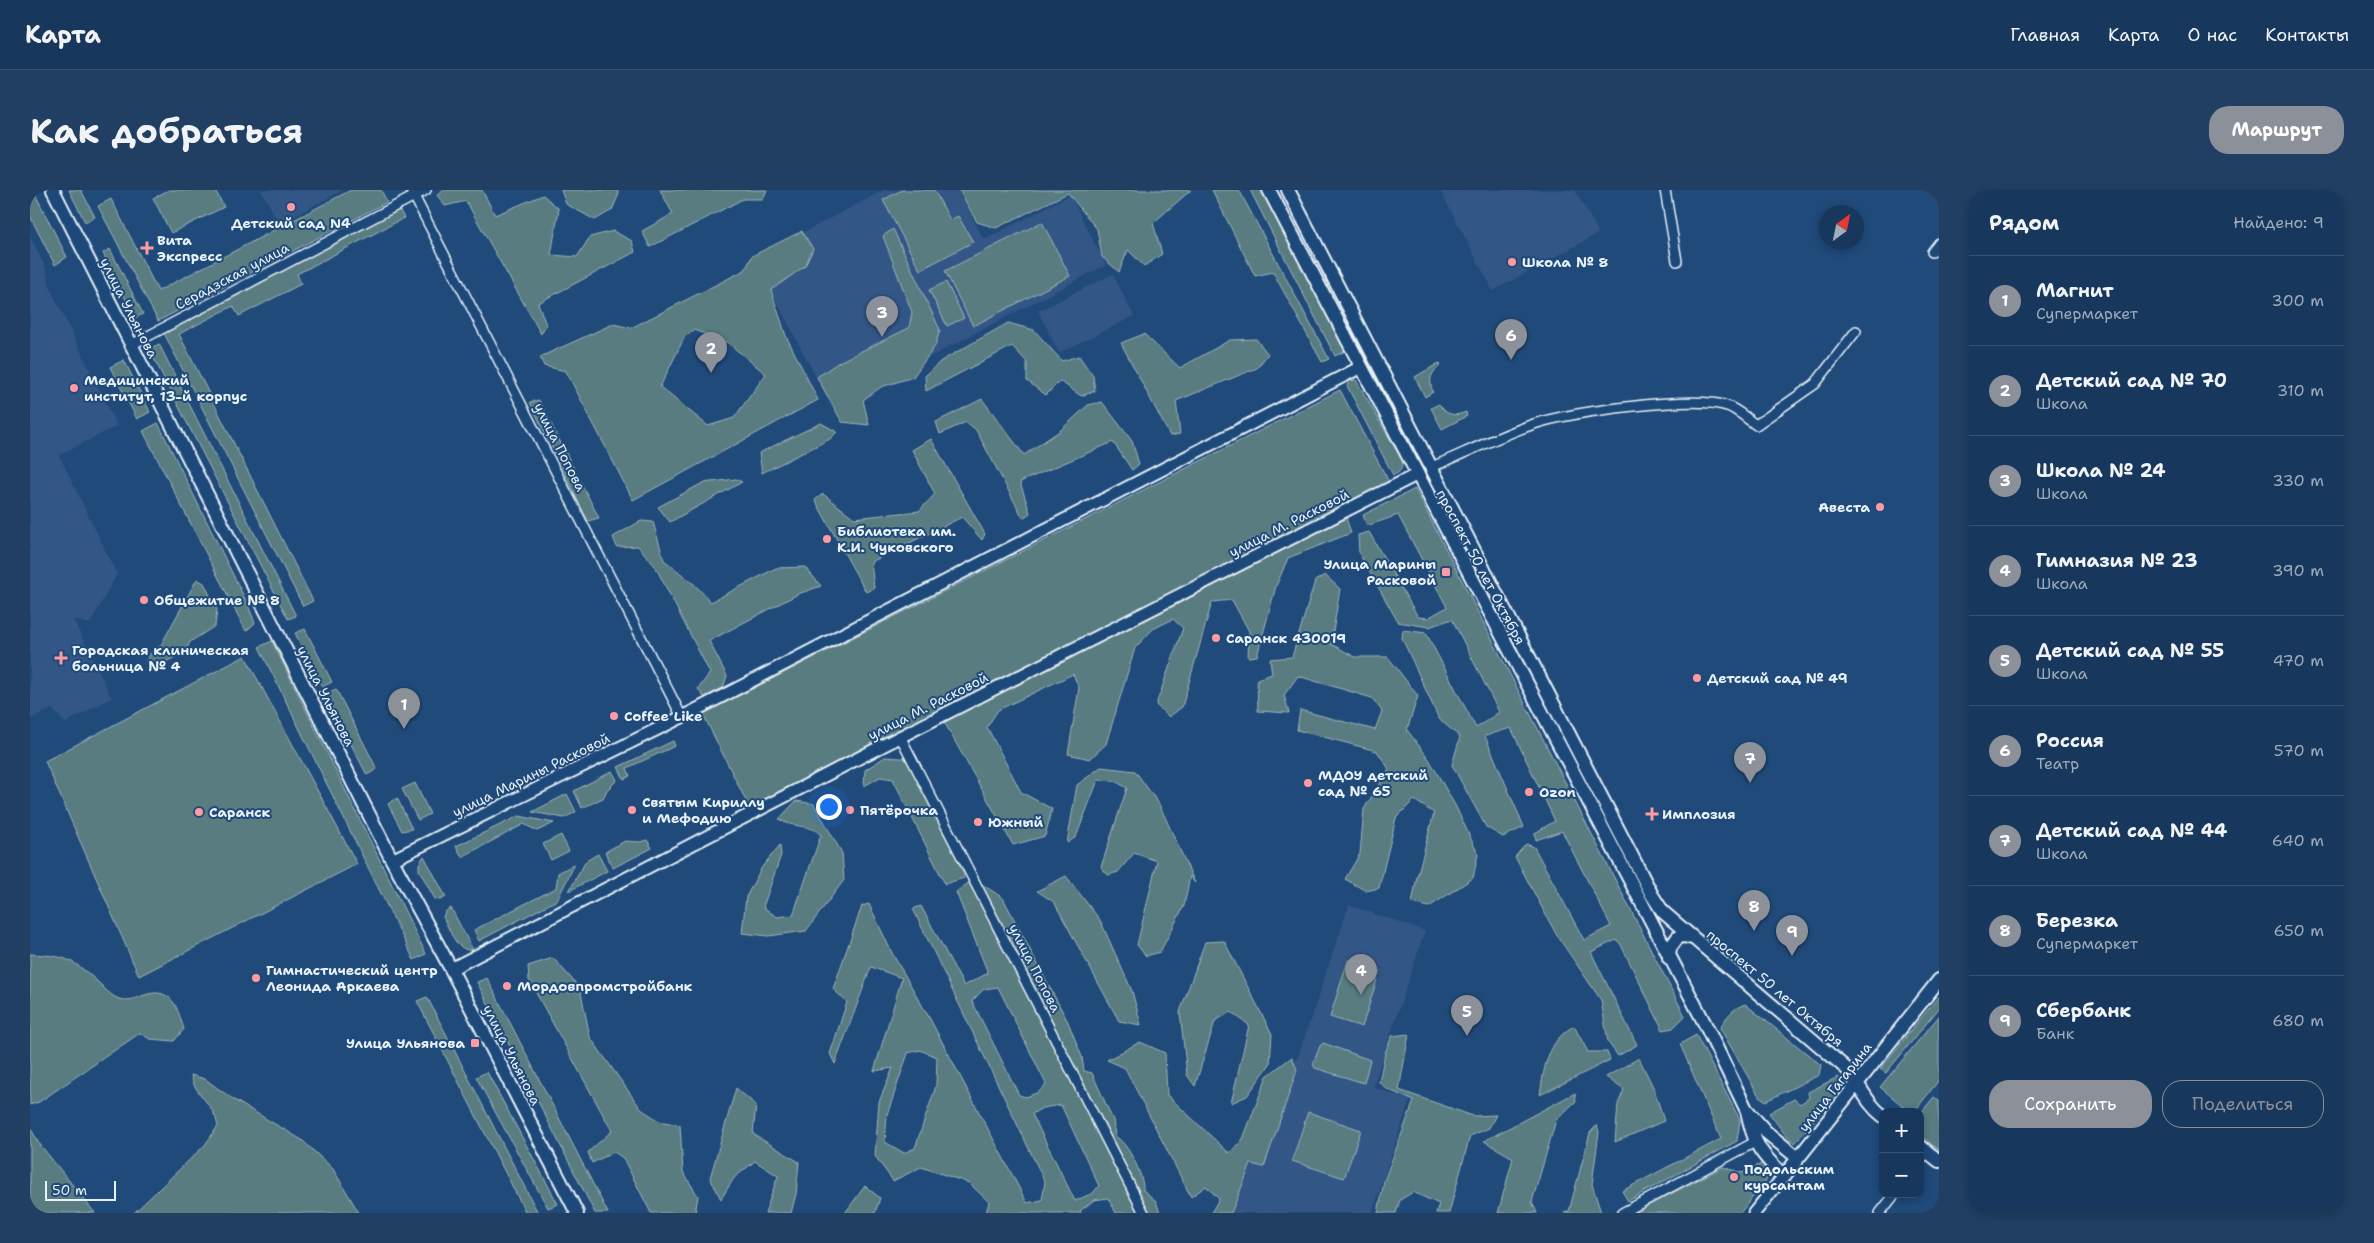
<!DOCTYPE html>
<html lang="ru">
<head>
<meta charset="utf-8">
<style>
  body { margin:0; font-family:"Shantell Sans",sans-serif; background:#203f62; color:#f1f3f6 }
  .controls { position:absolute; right:15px; bottom:15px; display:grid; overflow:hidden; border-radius:10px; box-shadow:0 2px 8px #0003 }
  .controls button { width:45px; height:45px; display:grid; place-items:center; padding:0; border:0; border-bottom:1px solid #365272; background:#17385c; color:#f1f3f6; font:25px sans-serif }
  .compass { position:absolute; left:1789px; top:15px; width:45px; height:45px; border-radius:50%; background:#17385c; box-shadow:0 2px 8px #0003; rotate:33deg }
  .scale { position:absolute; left:15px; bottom:12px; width:71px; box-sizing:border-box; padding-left:5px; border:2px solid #e8f1f8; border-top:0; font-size:14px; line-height:18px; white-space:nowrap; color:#e8f1f8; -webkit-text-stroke:4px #1f4a7a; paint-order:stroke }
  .you { position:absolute; left:798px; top:616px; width:18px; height:18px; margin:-12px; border:4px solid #fff; border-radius:50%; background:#1a73e8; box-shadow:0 0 0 8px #1a73e833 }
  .badge { display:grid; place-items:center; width:32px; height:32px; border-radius:50%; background:#8c9099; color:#fff; font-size:16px; font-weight:700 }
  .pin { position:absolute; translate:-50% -41px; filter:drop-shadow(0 1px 2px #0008) }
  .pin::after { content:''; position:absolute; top:26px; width:18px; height:15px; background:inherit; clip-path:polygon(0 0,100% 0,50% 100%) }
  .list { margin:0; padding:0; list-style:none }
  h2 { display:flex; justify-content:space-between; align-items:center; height:65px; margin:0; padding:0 20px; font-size:21px }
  h2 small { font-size:16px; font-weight:400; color:#9eacbb }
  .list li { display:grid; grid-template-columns:32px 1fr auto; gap:15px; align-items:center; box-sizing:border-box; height:90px; padding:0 20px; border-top:1px solid #365272 }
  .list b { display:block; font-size:19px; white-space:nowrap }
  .list p { margin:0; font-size:16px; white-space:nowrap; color:#9eacbb }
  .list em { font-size:16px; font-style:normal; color:#9eacbb }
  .actions { display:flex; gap:10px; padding:15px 20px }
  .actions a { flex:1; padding:11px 0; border:1px solid #8c9099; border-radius:20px; text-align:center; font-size:18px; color:#8c9099 }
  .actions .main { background:#8c9099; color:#fff }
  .map { position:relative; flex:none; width:1909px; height:1023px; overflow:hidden; border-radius:20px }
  header { display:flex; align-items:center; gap:30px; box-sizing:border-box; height:70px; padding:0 25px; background:#17385c; border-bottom:1px solid #365272 }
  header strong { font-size:24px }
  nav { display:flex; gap:28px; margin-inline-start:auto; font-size:18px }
  .intro { display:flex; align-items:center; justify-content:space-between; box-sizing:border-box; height:120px; padding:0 30px }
  h1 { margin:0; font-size:35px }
  .button { padding:12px 22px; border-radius:20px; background:#8c9099; color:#fff; font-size:18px; font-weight:700 }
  main { display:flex; gap:30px; padding:0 30px }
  aside { flex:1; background:#17385c; border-radius:20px; box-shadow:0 2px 8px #0003 }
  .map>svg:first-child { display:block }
  .built { fill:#335686 }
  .green { fill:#587b80; stroke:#a0b6bc; fill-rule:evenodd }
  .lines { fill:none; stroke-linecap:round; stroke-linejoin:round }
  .minor-casing { stroke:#e8f1f8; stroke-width:12 }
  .tertiary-casing { stroke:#e8f1f8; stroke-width:15 }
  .secondary-casing { stroke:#e8f1f8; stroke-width:16 }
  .minor { stroke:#1f4a7a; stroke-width:9 }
  .tertiary { stroke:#1f4a7a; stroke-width:11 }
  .secondary { stroke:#1f4a7a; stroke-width:12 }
  .poi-dot { fill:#ff9aa2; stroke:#1f4a7a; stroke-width:2 }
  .labels { text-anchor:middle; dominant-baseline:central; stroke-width:4; stroke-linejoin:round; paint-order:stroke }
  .poi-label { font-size:14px; font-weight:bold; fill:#e8f1f8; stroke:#1f4a7a; text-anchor:start }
  .street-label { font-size:14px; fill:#e8f1f8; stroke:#1f4a7a }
</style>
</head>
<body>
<header>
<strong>Карта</strong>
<nav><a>Главная</a><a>Карта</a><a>О нас</a><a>Контакты</a></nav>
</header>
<div class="intro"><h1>Как добраться</h1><a class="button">Маршрут</a></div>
<main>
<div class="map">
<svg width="1909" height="1023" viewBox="0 0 1909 1023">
  <rect width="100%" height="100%" fill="#1f4a7a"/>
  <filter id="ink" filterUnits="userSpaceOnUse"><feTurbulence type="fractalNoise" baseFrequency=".02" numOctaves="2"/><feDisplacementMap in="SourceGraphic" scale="10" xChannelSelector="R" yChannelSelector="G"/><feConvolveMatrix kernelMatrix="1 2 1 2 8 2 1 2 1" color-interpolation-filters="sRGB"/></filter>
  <g filter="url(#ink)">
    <path class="built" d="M231,0h82l-64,34z
      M854,0h74l26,50 86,-45 36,70 -274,143 -78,-150z
      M1410,0h135l24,43 -106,58z
      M0,47l15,29 7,26 65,134 -58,29 58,119 -27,50 -17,-5 39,79 -47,25 -13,-14 -22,10z
      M1083,84l21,42 -75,37 -21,-42z
      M1319,715l76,26 -52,156 37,13 -38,113h-141l49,-147 17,-7z"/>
    <path class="green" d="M0,0h3l34,67 -12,8 -25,-49z
      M39,0h12l14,27 -10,5z
      M139,0h46l9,17 -53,26 -18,-35z
      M321,0h30l6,12 -229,119 -60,-115 13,-7 47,92z
      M414,0h38l13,25 48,-20 16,14 -8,46 26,2 13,-20 23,-6 19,10 3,11 -97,51 8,22 -5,9 -75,-133 -21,5 -8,-11z
      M531,0h56l2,4 -7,16 -17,10 -29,-16z
      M630,0h107l-4,9h-20l-93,48 -8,-16 31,-17z
      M872,0h32l16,30 8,-4 15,26 -53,28 -37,-70z
      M929,0h232l-38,33 9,31 -18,12 -16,-16 -9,22 -17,-15 -5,-28 -29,-36 -72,35 -19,-6z
      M1182,0h27l90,169 -7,3 -49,-90 -18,4z
      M1220,0h12l83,161 -10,5z
      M368,17l6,11 -107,56 4,10 -62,32 -6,-10 -54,28 134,267 -10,5 -139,-273z
      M1012,32l28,54 -97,50 -28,-55z
      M863,39l47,101 -5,16 -22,31 -32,10 -18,13 6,25 -27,-3 -25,-45 22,-15 70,-34 3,-16 -29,-76z
      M772,41l11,18 -8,17 -34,24 15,46 32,64 -185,100 -67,-129 -22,-5 -4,-9 73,-33 18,4 114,-58 7,-14zM664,140l34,13 38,31 -32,44 -26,8 -48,-39 25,-51z
      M80,59l33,65 -8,4 -32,-65z
      M916,92l18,36 -17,8 -18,-36z
      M978,133l26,7 28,31 17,-5 14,20 2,15 -14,5 -21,-15 -14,14 -19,-14v-19l-15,-16 -86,45 -1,-15 16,-15z
      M1114,144l36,34 50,-28 26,-1 12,15 -11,14 -81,33 4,33 -10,2 -49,-93z
      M129,154l137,272 -8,3 -139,-270z
      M94,170l26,52 -13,7 -27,-52z
      M1409,173l2,2c-10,8 -13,14 -8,27l-8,5 -10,-20z
      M1326,190l47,82c-1,7 -3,11 -10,13l-46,-89 2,-5z
      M1310,200l49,92 -639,327 -47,-95z
      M952,209l42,56 37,-25 27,-25 14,-3 30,39 7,23 -7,6 -19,-28 -93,40 10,31 -7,5 -47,-88 -10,-8 -26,12 -4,-12z
      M509,210l60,118 -11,3 -58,-119z
      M1409,214c7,11 15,13 27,8l1,4 -25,13 -11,-21z
      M128,233l90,182 7,18 -9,8 -103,-200z
      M791,233l16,9 -7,7 -68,34 -3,-20z
      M901,249l54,95 -3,6 -20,-23 -91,45 3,26 -8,4 -51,-92 8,-6 31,24 65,-7 16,-17 -23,-44z
      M706,289l6,3 -72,40 -12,-15 45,-24z
      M1385,299l270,527 -12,12 -10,2 -43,-87 -4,-3 -25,12 46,93 -19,11 -10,-14 -7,-42 -45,-66 -41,-77 11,-13 8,3 50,93 27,-14 -49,-95 -26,9 -1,-7 20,-12 -44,-93 -26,8 39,91 -21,10 -17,-10 -34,-62 8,-28 -21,-18 -37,-81 1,-8 23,3 50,95 23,-16 -47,-93 -23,8 -31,-5 -39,-69 -1,-18 11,-3 49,85 10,1 19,-11 -49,-92 -31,11 -4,-11z
      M1316,328l5,15 -63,25 -12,28 -19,70 -9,1 1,-26 -17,-31 -20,2 -30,105 -13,10 -13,-12 27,-77 -10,-9 -20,10 -18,19 -29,96 -16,15 -22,-5 11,-66 -6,-14 -75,36 -11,17 34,65 31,17 -7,27 -32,9 -70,-125z
      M611,331l12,1 11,38 30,24 17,18 65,-34 29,-1 16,19 -23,8 -89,47 18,35 -4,12 -19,9 -6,-8 12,-16 -55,-107 -17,-20 -21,1 -4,-10z
      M1295,385l15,14 -9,55 24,13h33l30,39 -11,34 22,29 27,48 22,47 -5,24 -44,29 -17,-4 5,-26 17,-64 -20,-13 -18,18 -17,70 -13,3 -21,-12 15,-25 4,-45 25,-40 -12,-18 -80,-21 3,-20 75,20 7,-19 -10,-13 -74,-22 -14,19 5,18 -31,-2 -1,-32 15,-5 -2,-15 22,-2 23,-76z
      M167,389l7,4 13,27 -2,16 -25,16 -4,9 -24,13h-11l-5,-3 5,-8 10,-8z
      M275,439l27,53 -10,5 -27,-54z
      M242,451l154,313 -12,6 -155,-313z
      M215,466l112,208 -218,112 -94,-215z
      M306,499l41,80 -10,6 -42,-81z
      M643,551l2,5 -48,22 3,8 -6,3 -6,-12z
      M855,567l32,2 46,99 1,20 -19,6 -52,-105 -13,-2 -16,9 1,-16z
      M1071,577l34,4 24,33 36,79 -5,-7 -6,30 -24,46 -14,4 -9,-11 20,-84 -23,-8 -16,19 -10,3 -7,-8 26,-79 -12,-7 -17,-1 -22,57 -9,6 10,-58z
      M582,581l5,9 -10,10 -4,8 -21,10 -8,-17z
      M385,593l15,31 -12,6 -16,-31z
      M537,604l9,18 -12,6 -32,-6z
      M367,608l15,31 -10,2 -14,-27z
      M766,611l18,3 28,49 2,27 -38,51 -38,5 -26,-3 4,-36 16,-30 18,-22 1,10 -18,52 14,10 16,-2 28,-80c-11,-12 -29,-6 -42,-16z
      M489,626l35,7 -17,8 -13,-7 -62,33 -6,-11z
      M531,645l8,16 -18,9 -8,-16z
      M617,650l5,8 -39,20 -8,-16 20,-11 15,1z
      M568,664l9,17 -38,20 17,-30z
      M394,666l22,41 -6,3 -5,-1 -16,-29v-6z
      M545,674l-18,36 -78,41 -5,-11 82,-42 2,-15z
      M1036,686l34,44 32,71 9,34 -22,-4 -65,-119 -17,-11z
      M944,689l29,19 65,124 14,35 2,14 8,2 21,47 2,16c13,7 29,40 28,54l13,11 4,12h-44l-8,-15 -14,2 -14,11 1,2h-95l3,-11 -20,-19 -48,-16 -28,14 -18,-25 4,-54 14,-34 -19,3 28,-93 -31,-11 -36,97 -5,-10 17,-52 -14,-13 29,-83 7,-2 23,49 38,66 97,184 15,-3 3,-18 -132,-273 8,-3 43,80 24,-13 -32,-81zM968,797l48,97 -7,8 -13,5 -7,-2 -47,-94 12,-12zM890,860l17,7 -1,29 -21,62 -11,5 -19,-11 2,-27 21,-62zM1031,915l38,81 -6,7 -18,8 -43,-87 10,-6z
      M421,718l22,42c-17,2 -23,-20 -30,-33l2,-5z
      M1194,751l48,93 -2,30 -23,32 -16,7 18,-78 -18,-13 -16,9 -20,65 -8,-11 -7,-63 25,-70z
      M0,764c36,2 41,4 68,28 6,6 13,14 21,17 17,5 31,-13 48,-3 10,6 13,22 17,33l-10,12 -24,-2 -10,-6 -101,69 -9,3z
      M523,768l27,30 10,49 51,72 18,12 21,4 3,47 15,24 -3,17h-44l-28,-55 -9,-6 -22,11 -4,-11 24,-21 -83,-151 -1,-14z
      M1318,770l32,10 -18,57 -32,-10z
      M457,788l121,235h-13l-118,-231z
      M1909,806v12l-53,65 -6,-4z
      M397,807l111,216h-12l-109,-212z
      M1715,814l76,61 -2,10 -53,26 -7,-5 -39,-68c7,-12 12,-19 25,-24z
      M1909,826v64l-25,32h-4l-30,-25z
      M1544,836l14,26h19l3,8 -70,35c4,-27 7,-54 34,-69z
      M1379,844l-10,56 74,26 23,-1 -7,13 -19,8 -21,77h-13l3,-9 -26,-12 -13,8 -4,13h-18l6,-32 30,-80 -27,-12 -8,-7 6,-29 7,-17z
      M1666,845l44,85 -3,21 -109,60 -6,-10 99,-52 -41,-95z
      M1110,852l25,11 2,42 62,58 14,-14 24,-63 25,-19 5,13 -33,97 -13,-3 -20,49h-20l8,-14 -13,-13 -15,11 -66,-129 -18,-8z
      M1293,853l47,17 -6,23 -49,-15 -2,-4 7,-18z
      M1609,868l15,31 10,32 -49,21 3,-38 6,-14 -18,-13z
      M457,882l71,132 -10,4 -72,-131z
      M161,885l14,4 29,21 68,40 31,29 26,44h-225l71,-68 13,-19c-4,-24 -25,-32 -27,-51z
      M1808,887l5,5v4l-48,57 -8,-6 -18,-24 25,-14 6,5 9,-6 -1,-6z
      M706,898l20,17 -3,29 46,28 -3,32 -5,19h-26l13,-37 -23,-15 -21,17 -13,21 -11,-21z
      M1545,903l1,8 -20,19 -24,82 5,11h-39l15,-55 -29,-17z
      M1904,907l5,4v49l-19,-15v-21z
      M1278,922l53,18 -17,48 -52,-17z
      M1567,935l2,7 -7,52 9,29h-37l5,-2 21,-78z
      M0,937l8,15 57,71h-65z
      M1733,973l9,10 -32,40h-106l89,-46 19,6z
      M835,996l15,12 -5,15h-30z"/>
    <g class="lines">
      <defs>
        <path id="minor" d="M381,0l271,527
          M1635,0l12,71
          M1902,62l7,-9
          M101,155l295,-155
          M1402,277c33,-14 67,-31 102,-43 34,-12 160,-29 193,-18 10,3 20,13 29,19l59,-41 41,-53
          M870,546l244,477
          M1890,971l7,-9
          M1592,1023l133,-71
          M1850,1023l15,-19"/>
        <path id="tertiary" d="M362,670l290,-143 679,-350
          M421,779l433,-224 532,-270
          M1724,1023l30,-37"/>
        <path id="secondary" d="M23,0l339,670 59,109 126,244
          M1239,0l436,834 41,85 20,23 32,26
          M1258,0l364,705 11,17 185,158c13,16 18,33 35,46
          M1639,768l1,-10 8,-11 6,-1 8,2
          M1717,921c7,34 13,42 37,65l155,-196
          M1890,956l19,15"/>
      </defs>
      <use href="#minor" class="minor-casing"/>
      <use href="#tertiary" class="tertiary-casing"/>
      <use href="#secondary" class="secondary-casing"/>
      <use href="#minor" class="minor"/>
      <use href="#tertiary" class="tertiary"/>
      <use href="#secondary" class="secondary"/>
    </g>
  </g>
  <g class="poi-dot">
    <circle cx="261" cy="17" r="5"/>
    <path d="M114.5 50.5h5v5h5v5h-5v5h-5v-5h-5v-5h5z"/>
    <circle cx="1482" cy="72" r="5"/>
    <circle cx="44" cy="198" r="5"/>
    <circle cx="1850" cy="317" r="5"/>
    <circle cx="797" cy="349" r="5"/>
    <rect x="1411" y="377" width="10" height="10" rx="2.5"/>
    <circle cx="114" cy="410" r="5"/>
    <circle cx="1186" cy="448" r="5"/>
    <path d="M28.5 460.5h5v5h5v5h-5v5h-5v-5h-5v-5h5z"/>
    <circle cx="1667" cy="488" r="5"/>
    <circle cx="584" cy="526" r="5"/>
    <circle cx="1278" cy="593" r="5"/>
    <circle cx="1499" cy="602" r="5"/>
    <circle cx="602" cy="620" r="5"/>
    <circle cx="820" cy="620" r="5"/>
    <circle cx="169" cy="622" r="5"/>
    <path d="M1619.5 616.5h5v5h5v5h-5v5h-5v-5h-5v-5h5z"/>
    <circle cx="948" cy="632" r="5"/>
    <circle cx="226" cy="788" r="5"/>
    <circle cx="477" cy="796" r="5"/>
    <rect x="440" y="848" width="10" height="10" rx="2.5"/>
    <circle cx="1704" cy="987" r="5"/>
  </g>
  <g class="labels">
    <g class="poi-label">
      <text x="261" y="33" text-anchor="middle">Детский сад N4</text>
      <text x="127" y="50">Вита<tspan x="127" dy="16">Экспресс</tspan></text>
      <text x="1492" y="72">Школа № 8</text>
      <text x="54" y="190">Медицинский<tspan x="54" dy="16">институт, 13-й корпус</tspan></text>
      <text x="1840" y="317" text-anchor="end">Авеста</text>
      <text x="807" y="341">Библиотека им.<tspan x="807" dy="16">К.И. Чуковского</tspan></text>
      <text x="1406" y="374" text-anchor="end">Улица Марины<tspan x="1406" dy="16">Расковой</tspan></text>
      <text x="124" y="410">Общежитие № 8</text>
      <text x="1196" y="448">Саранск 430019</text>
      <text x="42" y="460">Городская клиническая<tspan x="42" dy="16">больница № 4</tspan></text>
      <text x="1677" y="488">Детский сад № 49</text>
      <text x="594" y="526">Coffee Like</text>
      <text x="1288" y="585">МДОУ детский<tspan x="1288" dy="16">сад № 65</tspan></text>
      <text x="1509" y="602">Ozon</text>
      <text x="612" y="612">Святым Кириллу<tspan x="612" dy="16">и Мефодию</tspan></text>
      <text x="830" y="620">Пятёрочка</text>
      <text x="179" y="622">Саранск</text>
      <text x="1632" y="624">Имплозия</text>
      <text x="958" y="632">Южный</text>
      <text x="236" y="780">Гимнастический центр<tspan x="236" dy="16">Леонида Аркаева</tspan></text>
      <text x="487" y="796">Мордовпромстройбанк</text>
      <text x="435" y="853" text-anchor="end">Улица Ульянова</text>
      <text x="1714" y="979">Подольским<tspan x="1714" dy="16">курсантам</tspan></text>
    </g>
    <g class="street-label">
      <text transform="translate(202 86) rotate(-28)">Серадзская улица</text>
      <text transform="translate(99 118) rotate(63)">улица Ульянова</text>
      <text transform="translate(530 257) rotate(63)">улица Попова</text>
      <text transform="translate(1259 333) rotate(-27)">улица М. Расковой</text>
      <text transform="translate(1451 377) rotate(62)">проспект 50 лет Октября</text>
      <text transform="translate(296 506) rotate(63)">улица Ульянова</text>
      <text transform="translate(898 516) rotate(-27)">улица М. Расковой</text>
      <text transform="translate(501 585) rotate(-26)">улица Марины Расковой</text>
      <text transform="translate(1005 778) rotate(63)">улица Попова</text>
      <text transform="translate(1745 798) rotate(40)">проспект 50 лет Октября</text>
      <text transform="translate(482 865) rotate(63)">улица Ульянова</text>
      <text transform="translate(1805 897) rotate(-52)">улица Гагарина</text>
    </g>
  </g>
</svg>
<div class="controls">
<button>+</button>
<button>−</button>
</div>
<svg class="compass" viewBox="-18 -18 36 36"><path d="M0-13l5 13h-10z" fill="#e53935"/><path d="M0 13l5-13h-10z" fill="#9eacbb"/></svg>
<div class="scale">50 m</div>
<div class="you"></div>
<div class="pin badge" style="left:374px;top:539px">1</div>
<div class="pin badge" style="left:681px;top:183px">2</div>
<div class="pin badge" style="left:852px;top:147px">3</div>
<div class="pin badge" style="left:1331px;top:805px">4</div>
<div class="pin badge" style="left:1437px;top:846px">5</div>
<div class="pin badge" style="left:1481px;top:170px">6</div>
<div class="pin badge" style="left:1720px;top:593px">7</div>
<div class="pin badge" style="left:1724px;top:741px">8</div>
<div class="pin badge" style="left:1762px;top:766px">9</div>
</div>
<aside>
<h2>Рядом<small>Найдено: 9</small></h2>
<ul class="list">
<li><span class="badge">1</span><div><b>Магнит</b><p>Супермаркет</p></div><em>300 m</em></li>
<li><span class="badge">2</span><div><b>Детский сад № 70</b><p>Школа</p></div><em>310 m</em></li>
<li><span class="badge">3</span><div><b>Школа № 24</b><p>Школа</p></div><em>330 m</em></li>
<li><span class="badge">4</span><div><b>Гимназия № 23</b><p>Школа</p></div><em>390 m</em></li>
<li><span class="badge">5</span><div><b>Детский сад № 55</b><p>Школа</p></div><em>470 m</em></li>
<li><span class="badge">6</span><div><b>Россия</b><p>Театр</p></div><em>570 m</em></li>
<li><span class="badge">7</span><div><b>Детский сад № 44</b><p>Школа</p></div><em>640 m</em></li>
<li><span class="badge">8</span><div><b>Березка</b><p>Супермаркет</p></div><em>650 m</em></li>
<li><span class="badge">9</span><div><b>Сбербанк</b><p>Банк</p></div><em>680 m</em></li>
</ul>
<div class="actions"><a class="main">Сохранить</a><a>Поделиться</a></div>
</aside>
</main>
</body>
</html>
